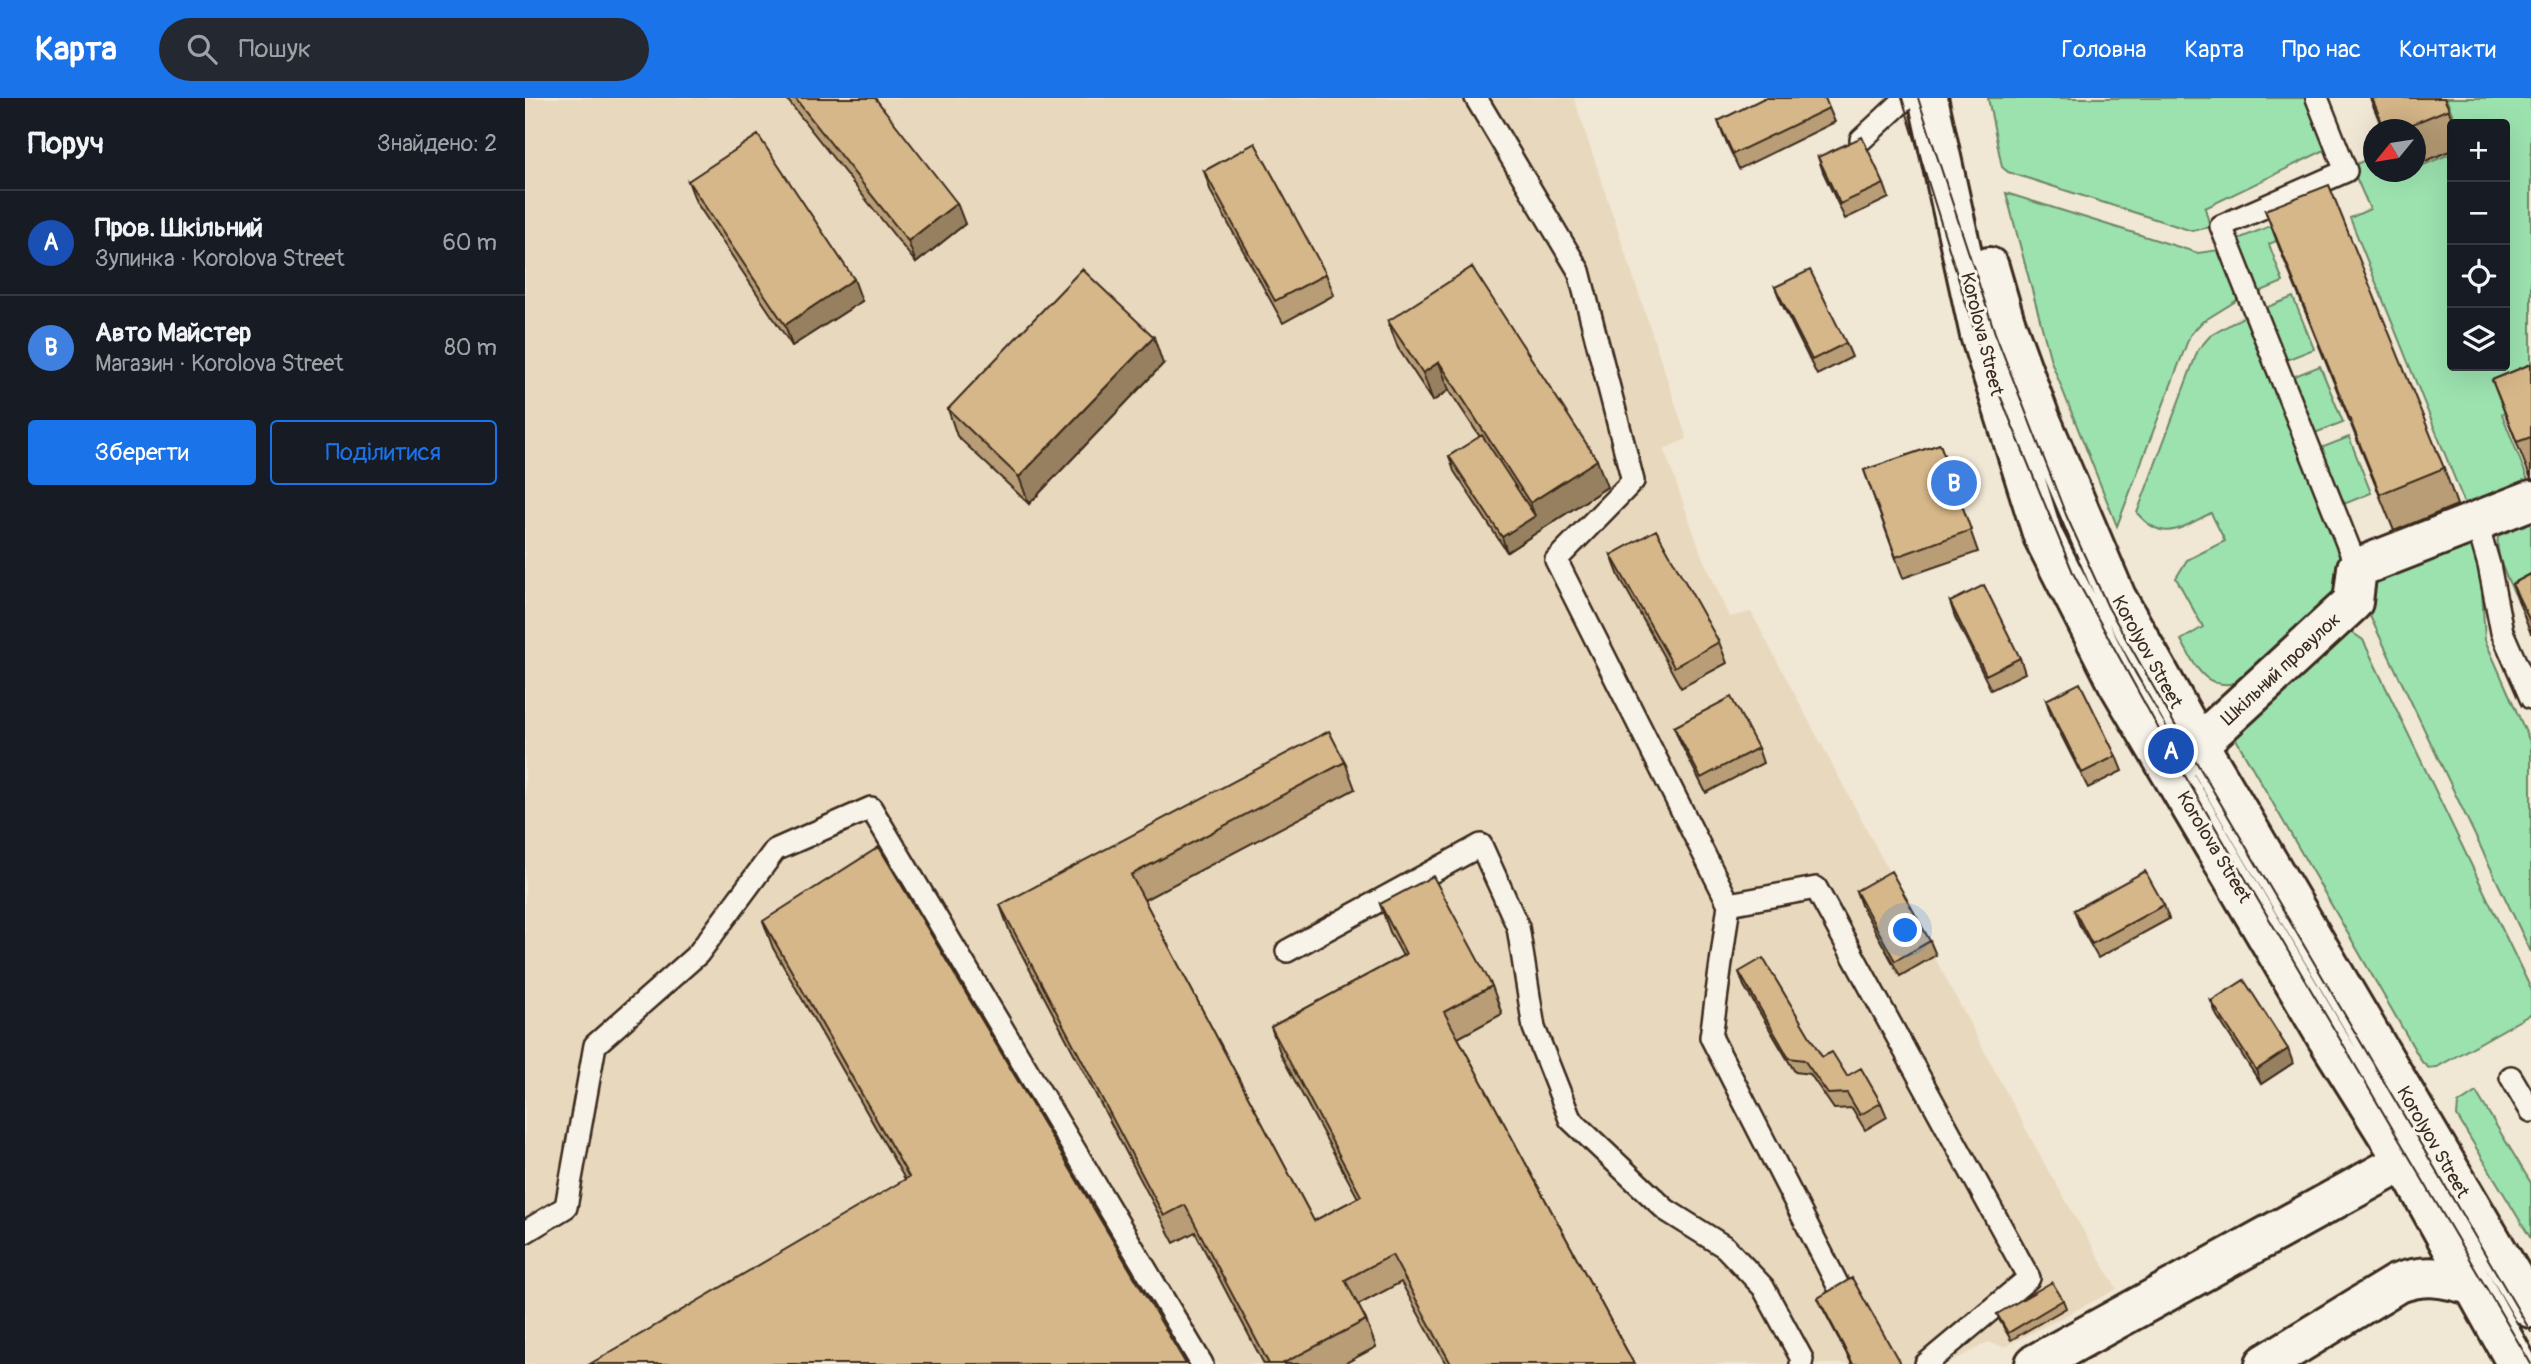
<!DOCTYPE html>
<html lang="uk">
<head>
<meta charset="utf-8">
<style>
  body { margin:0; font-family:Pangolin,sans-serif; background:#242831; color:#f1f3f6 }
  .controls { position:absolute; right:21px; top:21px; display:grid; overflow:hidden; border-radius:7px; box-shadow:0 7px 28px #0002 }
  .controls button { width:63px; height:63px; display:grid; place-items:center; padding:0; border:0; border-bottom:2px solid #363941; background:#171b24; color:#f1f3f6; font:35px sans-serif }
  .compass { position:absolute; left:1838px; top:21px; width:63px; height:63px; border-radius:50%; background:#171b24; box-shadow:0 7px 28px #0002; rotate:240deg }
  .you { position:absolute; left:1381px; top:833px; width:24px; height:24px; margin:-18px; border:5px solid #fff; border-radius:50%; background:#1a73e8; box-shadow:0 0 0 10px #1a73e833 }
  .badge { display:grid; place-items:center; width:46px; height:46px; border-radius:50%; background:#1a73e8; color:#fff; font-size:23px; font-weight:700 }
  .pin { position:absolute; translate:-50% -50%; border:4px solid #fff; box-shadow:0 2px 7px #0006 }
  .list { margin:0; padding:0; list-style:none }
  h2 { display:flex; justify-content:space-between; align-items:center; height:91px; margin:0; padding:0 28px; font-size:30px }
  h2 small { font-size:23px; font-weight:400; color:#9ea1a6 }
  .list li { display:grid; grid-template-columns:46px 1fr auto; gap:21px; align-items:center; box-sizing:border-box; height:105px; padding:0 28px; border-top:2px solid #363941 }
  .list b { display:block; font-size:26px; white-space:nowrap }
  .list p { margin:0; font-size:23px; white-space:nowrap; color:#9ea1a6 }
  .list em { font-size:23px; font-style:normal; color:#9ea1a6 }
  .actions { display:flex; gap:14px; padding:21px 28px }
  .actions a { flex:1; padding:16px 0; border:2px solid #1a73e8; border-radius:7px; text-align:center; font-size:24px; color:#1a73e8 }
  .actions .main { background:#1a73e8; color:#fff }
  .icon { flex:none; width:38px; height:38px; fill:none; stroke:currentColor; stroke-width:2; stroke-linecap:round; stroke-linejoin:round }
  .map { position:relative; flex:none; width:2006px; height:1266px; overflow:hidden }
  header { display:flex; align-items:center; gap:42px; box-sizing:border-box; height:98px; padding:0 35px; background:#1a73e8; color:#fff }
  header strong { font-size:33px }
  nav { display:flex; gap:38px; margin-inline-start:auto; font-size:24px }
  .search { width:490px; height:63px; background:#242831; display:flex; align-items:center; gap:18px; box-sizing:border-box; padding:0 24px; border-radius:38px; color:#9ea1a6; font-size:26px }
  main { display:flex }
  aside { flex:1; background:#171b24 }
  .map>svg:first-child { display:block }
  .built { fill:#e8d9be }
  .green { fill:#9ce2af; stroke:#6c8666; stroke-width:2 }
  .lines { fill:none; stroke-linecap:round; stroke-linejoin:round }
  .service-casing { stroke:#3b2a1e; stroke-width:26 }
  .minor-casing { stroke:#3b2a1e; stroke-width:44 }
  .secondary-casing { stroke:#3b2a1e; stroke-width:44 }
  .service { stroke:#f7f3e8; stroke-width:21 }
  .minor { stroke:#f7f3e8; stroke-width:38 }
  .secondary { stroke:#f7f3e8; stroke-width:38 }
  .tram { stroke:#3b2a1e; stroke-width:2 }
  .wall { fill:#b89d76; stroke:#3b2a1e; stroke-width:2 }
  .shaded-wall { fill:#968060; stroke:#3b2a1e; stroke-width:2 }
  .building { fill:#d6b789; stroke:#3b2a1e; stroke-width:2 }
  .labels { text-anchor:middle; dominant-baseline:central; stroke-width:6; stroke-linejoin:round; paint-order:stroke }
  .street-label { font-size:19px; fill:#3b2a1e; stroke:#f7f3e8 }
</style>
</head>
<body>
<header>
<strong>Карта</strong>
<div class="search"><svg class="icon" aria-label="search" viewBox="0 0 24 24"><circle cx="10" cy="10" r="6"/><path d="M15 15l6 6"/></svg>Пошук</div>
<nav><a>Головна</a><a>Карта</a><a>Про нас</a><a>Контакти</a></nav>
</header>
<main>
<aside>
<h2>Поруч<small>Знайдено: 2</small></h2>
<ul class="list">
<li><span class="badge" style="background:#1a4fb4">A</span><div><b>Пров. Шкільний</b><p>Зупинка · Korolova Street</p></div><em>60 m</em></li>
<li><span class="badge" style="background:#3f7fe0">B</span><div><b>Авто Майстер</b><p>Магазин · Korolova Street</p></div><em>80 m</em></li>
</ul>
<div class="actions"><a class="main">Зберегти</a><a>Поділитися</a></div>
</aside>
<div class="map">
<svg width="2006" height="1266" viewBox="0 0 2006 1266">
  <rect width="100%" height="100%" fill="#f0e7d5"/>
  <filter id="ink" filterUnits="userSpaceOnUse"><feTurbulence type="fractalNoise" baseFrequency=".0143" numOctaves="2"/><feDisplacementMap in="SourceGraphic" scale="14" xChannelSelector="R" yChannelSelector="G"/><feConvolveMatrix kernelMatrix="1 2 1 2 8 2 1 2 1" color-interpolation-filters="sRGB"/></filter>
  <g filter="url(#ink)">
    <path class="built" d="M0,0h1049l113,341 -23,10 37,104 28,64 22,-5 293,551 73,126 -113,58 -16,-5 -40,22h-1423z"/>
    <path class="green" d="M1463,0h319l20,51 -122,59 5,19 -18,4 -184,-59 -6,-5z
      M1921,0h85v304l-29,12 26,66 -63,24 -115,-286 20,-9 -19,-43 22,-9v15h23l2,4 17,-4 1,-4 36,-15v213h53v-242h-49z
      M1481,95l192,60 21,-3 20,49 -37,23 -12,13 -73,191 -66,-165z
      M1810,102l5,14 -71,30 14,38 -24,10 -21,-53z
      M1768,199l21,52 -28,11 -21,-52z
      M1720,218l99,251 -4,22 -99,93c-36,10 -45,-15 -60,-42l22,-13 -27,-49 11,-18 38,-19 -14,-28c-31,15 -47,31 -74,0l61,-163 12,-14z
      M1795,268l23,56 -28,11 -23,-56z
      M1824,339l22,56 -27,11 -23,-56z
      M2006,419v103l-3,1c-11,-26 -37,-62 -29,-90z
      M1946,441l9,21 5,80 46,104v208l-163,-340 3,-28 10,-8z
      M1825,533l13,9 168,349v25l-94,53 -8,1 -7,-6 -189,-328z
      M1951,994l55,91v56l-74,-123 1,-12z"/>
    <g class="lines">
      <defs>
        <path id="service" d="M951,0l103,173 54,210 -77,79 173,344 -18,133 140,274
          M1792,0l29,73 -125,55 136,342
          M1336,42l45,-42
          M1951,422l13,45 13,67 29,66
          M1204,806l87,-16 213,390 -103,86
          M762,853l194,-106 37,82 16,101 36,91 96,91 59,37 38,40 39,72 -1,5
          M1986,979l20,34
          M0,1134l41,-25 29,-162 103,-91 77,-104 96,-42 331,556"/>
        <path id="minor" d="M1650,668l178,-164 4,-34 174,-68
          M1510,1266l369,-203
          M1740,1266l131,-80c29,-11 48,-7 78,2"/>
        <path id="secondary" d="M1403,0l52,237 63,201 75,147 209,355 77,123 113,203
          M1464,169l16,55 35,96 76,179 83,148 332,563"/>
      </defs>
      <use href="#service" class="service-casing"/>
      <use href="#minor" class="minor-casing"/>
      <use href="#secondary" class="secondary-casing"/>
      <use href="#service" class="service"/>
      <use href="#minor" class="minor"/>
      <use href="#secondary" class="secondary"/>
      <path class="tram" d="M1377,0l76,244 96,233 104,189 353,600
        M1393,0l77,235 71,182 42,92 83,146 340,579"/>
    </g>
    <path class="wall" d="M261,0h89l90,126 -49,39z
      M1845,0h74l10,26h-2v26l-36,15v-35h-33z
      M1304,10l6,14 -96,47 -16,-34 -5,-14z
      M1293,59l66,27 5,14 -44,21 -22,-47z
      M679,73l122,103 8,21 -51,28 -72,-131z
      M163,83l174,120 -70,45 -96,-144z
      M1740,112l179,258 13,37 -63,26 -115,-284z
      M1250,189l71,56 6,14 -35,18 -36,-73z
      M863,223l219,166 -100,65 -53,-81 -5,-15 31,-19 -31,-47 -16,11 -35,-53z
      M638,266l-134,140 -72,-68 -9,-27z
      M2006,266v115l-39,-99z
      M1415,346l38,108 -75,26 -39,-108z
      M1086,457l108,87 8,21 -46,25 -62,-112z
      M2006,476v60l-19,-50z
      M1425,504l70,56 5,15 -34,17 -36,-73z
      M1521,602l70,56 6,15 -34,17 -37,-73z
      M1149,629l84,21 5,15 -57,30 -26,-51z
      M820,664l10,27 -211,111 170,321 44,-23 -77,-143 -10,-28 132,-71 -13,-24 -10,-28 112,82 10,28 -44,24 176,326h-188l-45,-82 -43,23 8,15 10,27 -32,17h-80l-69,-132 -21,11 -164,-311 -10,-27z
      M1331,793l74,50 6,14 -36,21 -39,-71z
      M1639,807l5,14 -71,39 -19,-34 -5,-14z
      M238,823l423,443 -281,-185 -132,-231z
      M1214,874l83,85 59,46 6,14 -22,13 -13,-22 -18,1 -24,-35 -15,-2 -51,-86z
      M1686,903l82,62 -32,21 -44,-68z
      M1293,1200l82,66h-48l-31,-59z
      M1538,1202l3,8 -55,32 -11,-19 -3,-7z"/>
    <path class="shaded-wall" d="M432,105l8,21 -49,39 -8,-22z
      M329,181l8,22 -70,45 -7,-21z
      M629,239l9,27 -134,140 -10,-27z
      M914,264l10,28 -16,11 -10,-28z
      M1072,362l10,27 -100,65 -5,-15 33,-21 -5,-13z
      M1763,951l5,14 -32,21 -5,-14z"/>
    <path class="building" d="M270,0h80l82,105 -49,38z
      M1239,0h61l4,10 -96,46 -15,-33z
      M1847,0h72l5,11 -51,21h-13z
      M233,37l96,144 -69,46 -97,-144z
      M1337,39l22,47 -44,20 -22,-47z
      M730,45l71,131 -51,27 -71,-130z
      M1804,87l115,283 -64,26 -115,-284z
      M947,169l125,193 -67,43 -91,-141 -16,11 -35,-52z
      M557,171l72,68 -135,140 -71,-68z
      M1285,172l36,73 -34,17 -37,-73z
      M2006,266v73l-14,5 -25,-62z
      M957,337l53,81 -33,21 -53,-81z
      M1415,346l31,86 -75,27 -32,-87z
      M1131,432l63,112 -45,25 -63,-112z
      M2006,476v49l-19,-39z
      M1459,487l36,73 -34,17 -36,-73z
      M1555,585l36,73 -34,17 -36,-73z
      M1206,599l27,51 -57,30 -27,-51z
      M804,633l16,31 -214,113 183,346 47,-25 -90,-169 135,-73 -26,-50 53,-28 59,110 -48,26 190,352h-183l-59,-109 -47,25 21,40 -84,44h-13l-84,-159 -21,11 -164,-311z
      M354,749l307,517h-596l319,-187 -146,-256z
      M1366,773l39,70 -35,20 -39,-70z
      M1620,773l19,34 -72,39 -18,-34z
      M1238,860l59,99 10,-5 15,24 14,-8 20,35 -21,12 -13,-22 -19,1 -24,-34 -15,-2 -50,-86z
      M1719,882l44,69 -32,21 -45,-69z
      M1327,1180l48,85 -1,1h-46l-35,-66z
      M1527,1184l11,18 -55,33 -11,-19z"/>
  </g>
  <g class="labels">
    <g class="street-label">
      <text transform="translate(1457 236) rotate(76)">Korolova Street</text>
      <text transform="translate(1622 554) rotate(61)">Korolyov Street</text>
      <text transform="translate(1756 571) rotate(-43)">Шкільний провулок</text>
      <text transform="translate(1689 749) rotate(59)">Korolova Street</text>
      <text transform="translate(1908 1044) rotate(60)">Korolyov Street</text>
    </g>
  </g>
</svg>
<div class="controls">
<button>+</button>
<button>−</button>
<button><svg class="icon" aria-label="locate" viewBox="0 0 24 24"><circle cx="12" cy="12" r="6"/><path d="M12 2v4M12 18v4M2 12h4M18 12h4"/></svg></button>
<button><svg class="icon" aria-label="layers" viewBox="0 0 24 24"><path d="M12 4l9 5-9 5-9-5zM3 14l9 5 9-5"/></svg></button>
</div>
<svg class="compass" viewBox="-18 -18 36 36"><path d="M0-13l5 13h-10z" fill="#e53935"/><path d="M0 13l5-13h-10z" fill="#9ea1a6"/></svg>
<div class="you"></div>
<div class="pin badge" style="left:1646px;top:653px;background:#1a4fb4">A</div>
<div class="pin badge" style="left:1429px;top:385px;background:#3f7fe0">B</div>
</div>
</main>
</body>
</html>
